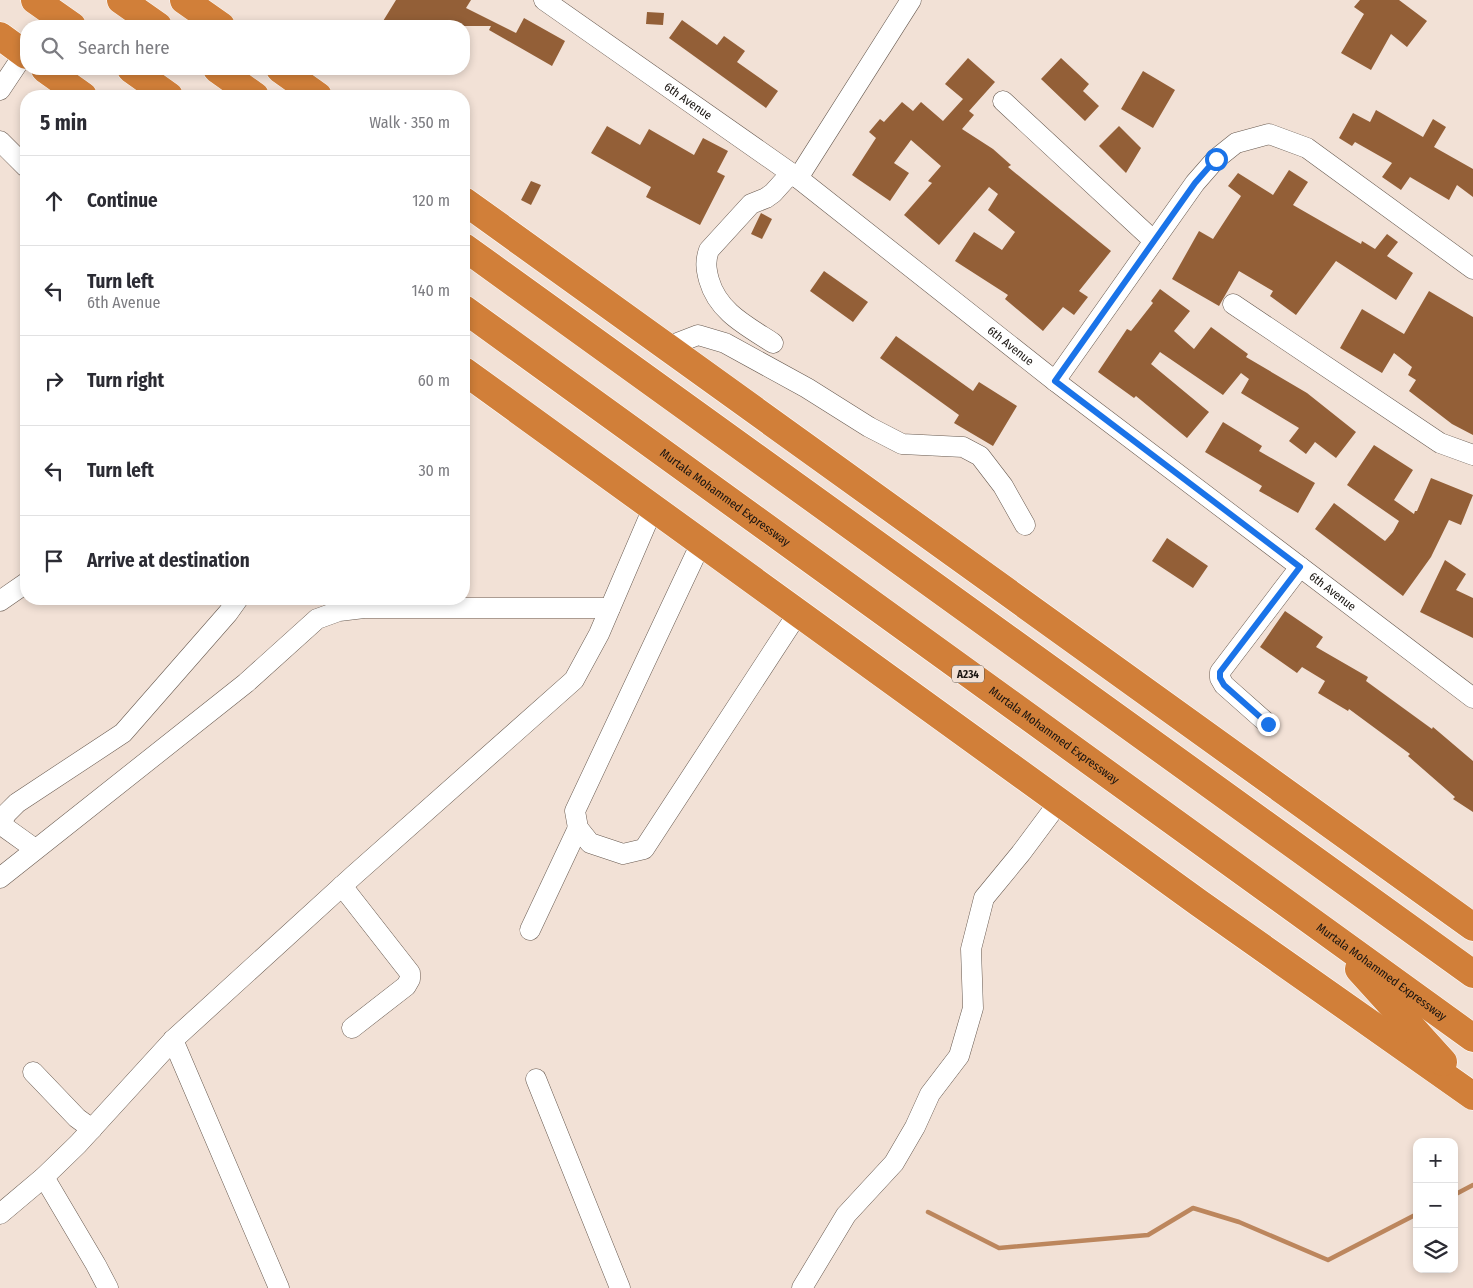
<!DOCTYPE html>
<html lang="en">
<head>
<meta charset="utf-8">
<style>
  body { margin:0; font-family:"Fira Sans Condensed",sans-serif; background:#f7f7f7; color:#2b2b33 }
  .controls { position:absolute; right:15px; bottom:15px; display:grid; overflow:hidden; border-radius:10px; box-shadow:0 2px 8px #0003 }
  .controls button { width:45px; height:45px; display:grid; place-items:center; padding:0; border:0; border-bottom:1px solid #e1e1e2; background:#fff; color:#2b2b33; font:25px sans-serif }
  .stop { position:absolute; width:15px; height:15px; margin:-11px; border:4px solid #1a73e8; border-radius:50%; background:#fff }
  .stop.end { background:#1a73e8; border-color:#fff; box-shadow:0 1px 5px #0008 }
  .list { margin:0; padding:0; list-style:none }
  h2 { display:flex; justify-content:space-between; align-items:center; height:65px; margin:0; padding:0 20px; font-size:21px }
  h2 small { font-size:16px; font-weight:400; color:#7c7c81 }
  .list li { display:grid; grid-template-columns:32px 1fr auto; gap:15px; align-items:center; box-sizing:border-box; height:90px; padding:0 20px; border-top:1px solid #e1e1e2 }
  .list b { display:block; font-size:19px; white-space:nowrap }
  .list p { margin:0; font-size:16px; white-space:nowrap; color:#7c7c81 }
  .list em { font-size:16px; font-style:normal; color:#7c7c81 }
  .icon { flex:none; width:28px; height:28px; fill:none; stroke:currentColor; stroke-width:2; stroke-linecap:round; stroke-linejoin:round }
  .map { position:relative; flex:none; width:1473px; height:1288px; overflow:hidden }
  .search { position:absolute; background:#fff; box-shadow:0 2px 8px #0003; left:20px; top:20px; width:450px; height:55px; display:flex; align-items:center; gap:12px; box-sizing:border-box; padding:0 18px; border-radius:20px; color:#7c7c81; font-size:19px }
  .panel { position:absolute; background:#fff; box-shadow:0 2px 8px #0003; left:20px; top:90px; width:450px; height:515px; border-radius:20px }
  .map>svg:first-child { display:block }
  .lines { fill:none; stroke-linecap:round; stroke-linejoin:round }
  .stream { stroke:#bc865d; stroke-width:4.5 }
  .building { fill:#935f37 }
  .minor-casing { stroke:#67594f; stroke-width:21 }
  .highway-casing { stroke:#fff; stroke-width:29 }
  .minor { stroke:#fff; stroke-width:20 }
  .highway { stroke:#d17f39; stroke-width:28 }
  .route { stroke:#1a73e8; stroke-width:6 }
  .labels { text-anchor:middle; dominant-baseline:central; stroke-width:5; stroke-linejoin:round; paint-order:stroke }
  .shield { fill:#f2e1d6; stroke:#5a524b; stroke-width:1 }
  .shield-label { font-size:11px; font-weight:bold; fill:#191410 }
  .street-label { font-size:12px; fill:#191410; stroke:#f2e1d6 }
</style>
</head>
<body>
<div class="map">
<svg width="1473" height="1288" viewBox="0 0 1473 1288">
  <rect width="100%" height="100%" fill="#f2e1d6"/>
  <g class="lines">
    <path class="stream" d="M1454,1195l19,-10
      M928,1212l71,36 149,-13 45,-27 46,14 89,38 89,-46"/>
  </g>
  <path class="building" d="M396,0h75l-5,8 50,25 8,-15 41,23 -13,25 -63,-36 2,-4h-111z
    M1360,0h39l28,21 -20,26 -16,-13 -20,36 -30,-17 23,-39 -10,-7z
    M647,12l17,1 -1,12 -17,-1z
    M682,20l35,25 7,-9 21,15 -8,11 41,29 -12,17 -97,-70z
    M968,58l27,24 -26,29 5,4 -12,14 31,20 18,16 -3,2 103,84 -32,40 9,6 -14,18 -11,-8 -20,24 -38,-32 3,-4 -53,-34 19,-29 28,18 13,-18 -27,-22 10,-16 -9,-7 -50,58 -35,-30 28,-32 -4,-2 13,-15 -30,-26 -17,23 15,10 -19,28 -38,-26 24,-37 -7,-6 11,-13 4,3 18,-20 11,9 8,-9 22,19 20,-22 -18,-15z
    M1061,58l28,26 -6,7 16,15 -14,15 -44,-42z
    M1143,71l32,19 -22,38 -32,-19z
    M1376,110l47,27 10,-18 13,8 -12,20 39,22v28l-16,-12 -8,15 -39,-23 -9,13 -19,-13 10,-14 -37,-21 -3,4 -13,-8 14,-25 17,9z
    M607,126l33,19 9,-16 45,26 9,-17 25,13 -11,21 8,4 -25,49 -54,-28 5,-10 -60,-34z
    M1119,126l22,22 -15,25 -27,-27z
    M1289,170l19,12 -15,23 68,39 1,-3 13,8 12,-15 11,8 -11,14 26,17 -17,27 -60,-39 -40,54 -26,-19 3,-5 -34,-20 -20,35 -47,-27 27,-48 14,8 28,-43 -13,-10 10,-13 35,22z
    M531,181l10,4 -10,20 -10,-5z
    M761,213l11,6 -10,20 -11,-5z
    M824,271l44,31 -15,20 -43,-31z
    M1160,289l30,22 -16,20 20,18 17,-22 37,27 -2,3 61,36 49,39 -20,26 -21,-16 -9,12 -17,-13 10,-13 -58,-35 8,-14 -8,-6 -18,22 -63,-43 -9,12 58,48 -22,26 -51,-42 -2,2 -36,-26 29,-43 4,2 22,-28 -2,-2z
    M1429,291l44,26v118l-21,-11 -43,-33 7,-11 -8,-5 4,-8 -18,-14 -12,20 -42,-25 22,-39 42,25z
    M896,336l77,55 6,-9 38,24 -24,40 -39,-23 5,-8 -79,-57z
    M1223,422l39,24 -3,5 56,32 -17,30 -39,-22 3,-5 -57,-34z
    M1374,445l39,25 -19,30 20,14 1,-3h2l14,-33 42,17 -12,30 -12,-5 -18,37 -28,39 -88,-67 19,-26 51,38 8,-9 6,-11 -52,-36z
    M1167,538l41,28 -15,22 -41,-27z
    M1445,560l21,14 -10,16 17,8v40l-53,-26z
    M1285,611l38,26 -7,10 52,30 -2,4 66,48 1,-2 40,34v51l-20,-13 2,-2 -47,-41 2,-2 -61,-45 -1,2 -30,-18 7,-12 -23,-14 -5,6 -37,-26z"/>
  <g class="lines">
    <defs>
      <g id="minor">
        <path id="s1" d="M544,0l254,178 257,203 418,317"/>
        <path d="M0,90l24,-36"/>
        <path d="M1003,101l151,140"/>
        <path d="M0,141l26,26"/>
        <path d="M798,178l113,-178"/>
        <path d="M1233,304l207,139 33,12"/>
        <path d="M773,343c-26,-17 -55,-31 -64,-63 -3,-11 -4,-19 0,-30l42,-46 15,-6 7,-5 18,-20"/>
        <path d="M667,347l31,-12 27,8 82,45 62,39 33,17 61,3 17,9 23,30 22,39"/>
        <path d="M1055,381l140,-198 21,-24 20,-16 33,-9 38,14 166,121"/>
        <path d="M701,543l-126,268 3,17 12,15 33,11 21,-5 154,-236"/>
        <path d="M0,601l26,-18"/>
        <path d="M1268,724l-44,-39 -4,-7v-6l80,-105"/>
        <path d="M0,824l7,-11 10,-10 106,-70 105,-120 10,-14"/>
        <path d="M0,824l35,25"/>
        <path d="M0,878l246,-195 71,-64 22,-8 25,-3h246"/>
        <path d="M342,886l68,87v6l-4,7 -54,42"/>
        <path d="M530,930l48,-102"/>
        <path d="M173,1040l106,248"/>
        <path d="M33,1072l44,46 15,11"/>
        <path d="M536,1079l84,209"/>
        <path d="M44,1177l52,88 12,23"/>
        <path d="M0,1214l44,-37 34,-33 95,-104 180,-164 221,-196 25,-46 54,-126"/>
        <path d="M802,1288l44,-73 48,-52 21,-36 15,-33 29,-38 14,-48 -2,-59 13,-51 37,-45 38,-51"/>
      </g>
      <g id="highway">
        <path d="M35,0l37,26"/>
        <path d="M121,0l37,26"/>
        <path d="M184,0l37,26"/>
        <path d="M0,36l26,19"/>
        <path d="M45,69l38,27"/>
        <path d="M131,69l38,27"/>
        <path d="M217,69l38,27"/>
        <path d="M280,69l38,27"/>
        <path d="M464,201l1009,726"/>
        <path d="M464,247l1009,727"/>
        <path id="s2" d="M464,309l1009,729"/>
        <path d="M464,371l735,532 274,193"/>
        <path d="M1359,969l84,93"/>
      </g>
    </defs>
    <use href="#minor" class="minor-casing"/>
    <use href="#highway" class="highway-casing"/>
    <use href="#minor" class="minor"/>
    <use href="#highway" class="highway"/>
  </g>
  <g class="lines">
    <path class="route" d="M1216,159l-21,24 -140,198 245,186 -80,105v6l4,7 44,39"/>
  </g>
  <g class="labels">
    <rect class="shield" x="952" y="665.5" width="32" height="17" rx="4"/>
    <g class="shield-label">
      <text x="968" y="674">A234</text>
    </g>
    <g class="street-label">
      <text stroke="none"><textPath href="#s1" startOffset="176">6th Avenue</textPath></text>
      <text stroke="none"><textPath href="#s1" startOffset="581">6th Avenue</textPath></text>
      <text stroke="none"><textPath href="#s2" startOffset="322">Murtala Mohammed Expressway</textPath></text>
      <text stroke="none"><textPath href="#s1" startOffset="986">6th Avenue</textPath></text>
      <text stroke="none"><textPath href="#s2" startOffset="728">Murtala Mohammed Expressway</textPath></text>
      <text stroke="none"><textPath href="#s2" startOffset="1132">Murtala Mohammed Expressway</textPath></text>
    </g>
  </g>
</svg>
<div class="controls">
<button>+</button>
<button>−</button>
<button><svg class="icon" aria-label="layers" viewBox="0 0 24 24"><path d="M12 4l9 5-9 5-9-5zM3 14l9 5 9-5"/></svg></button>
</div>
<div class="stop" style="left:1216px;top:159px"></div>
<div class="stop end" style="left:1268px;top:724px"></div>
<div class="search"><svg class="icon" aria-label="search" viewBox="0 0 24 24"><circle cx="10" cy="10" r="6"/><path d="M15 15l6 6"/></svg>Search here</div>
<section class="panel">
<h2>5 min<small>Walk · 350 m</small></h2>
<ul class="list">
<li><svg class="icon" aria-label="ahead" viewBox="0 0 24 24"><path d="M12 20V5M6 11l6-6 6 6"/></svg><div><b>Continue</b></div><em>120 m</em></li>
<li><svg class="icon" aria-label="left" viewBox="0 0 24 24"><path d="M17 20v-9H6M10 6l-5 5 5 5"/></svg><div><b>Turn left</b><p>6th Avenue</p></div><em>140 m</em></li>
<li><svg class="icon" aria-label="right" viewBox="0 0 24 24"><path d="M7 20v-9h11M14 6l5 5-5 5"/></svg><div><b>Turn right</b></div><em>60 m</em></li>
<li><svg class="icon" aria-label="left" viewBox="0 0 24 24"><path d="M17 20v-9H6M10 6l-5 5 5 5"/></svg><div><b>Turn left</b></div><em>30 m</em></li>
<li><svg class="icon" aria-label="arrive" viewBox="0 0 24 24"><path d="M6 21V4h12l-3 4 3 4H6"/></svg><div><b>Arrive at destination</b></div></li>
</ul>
</section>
</div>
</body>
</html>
